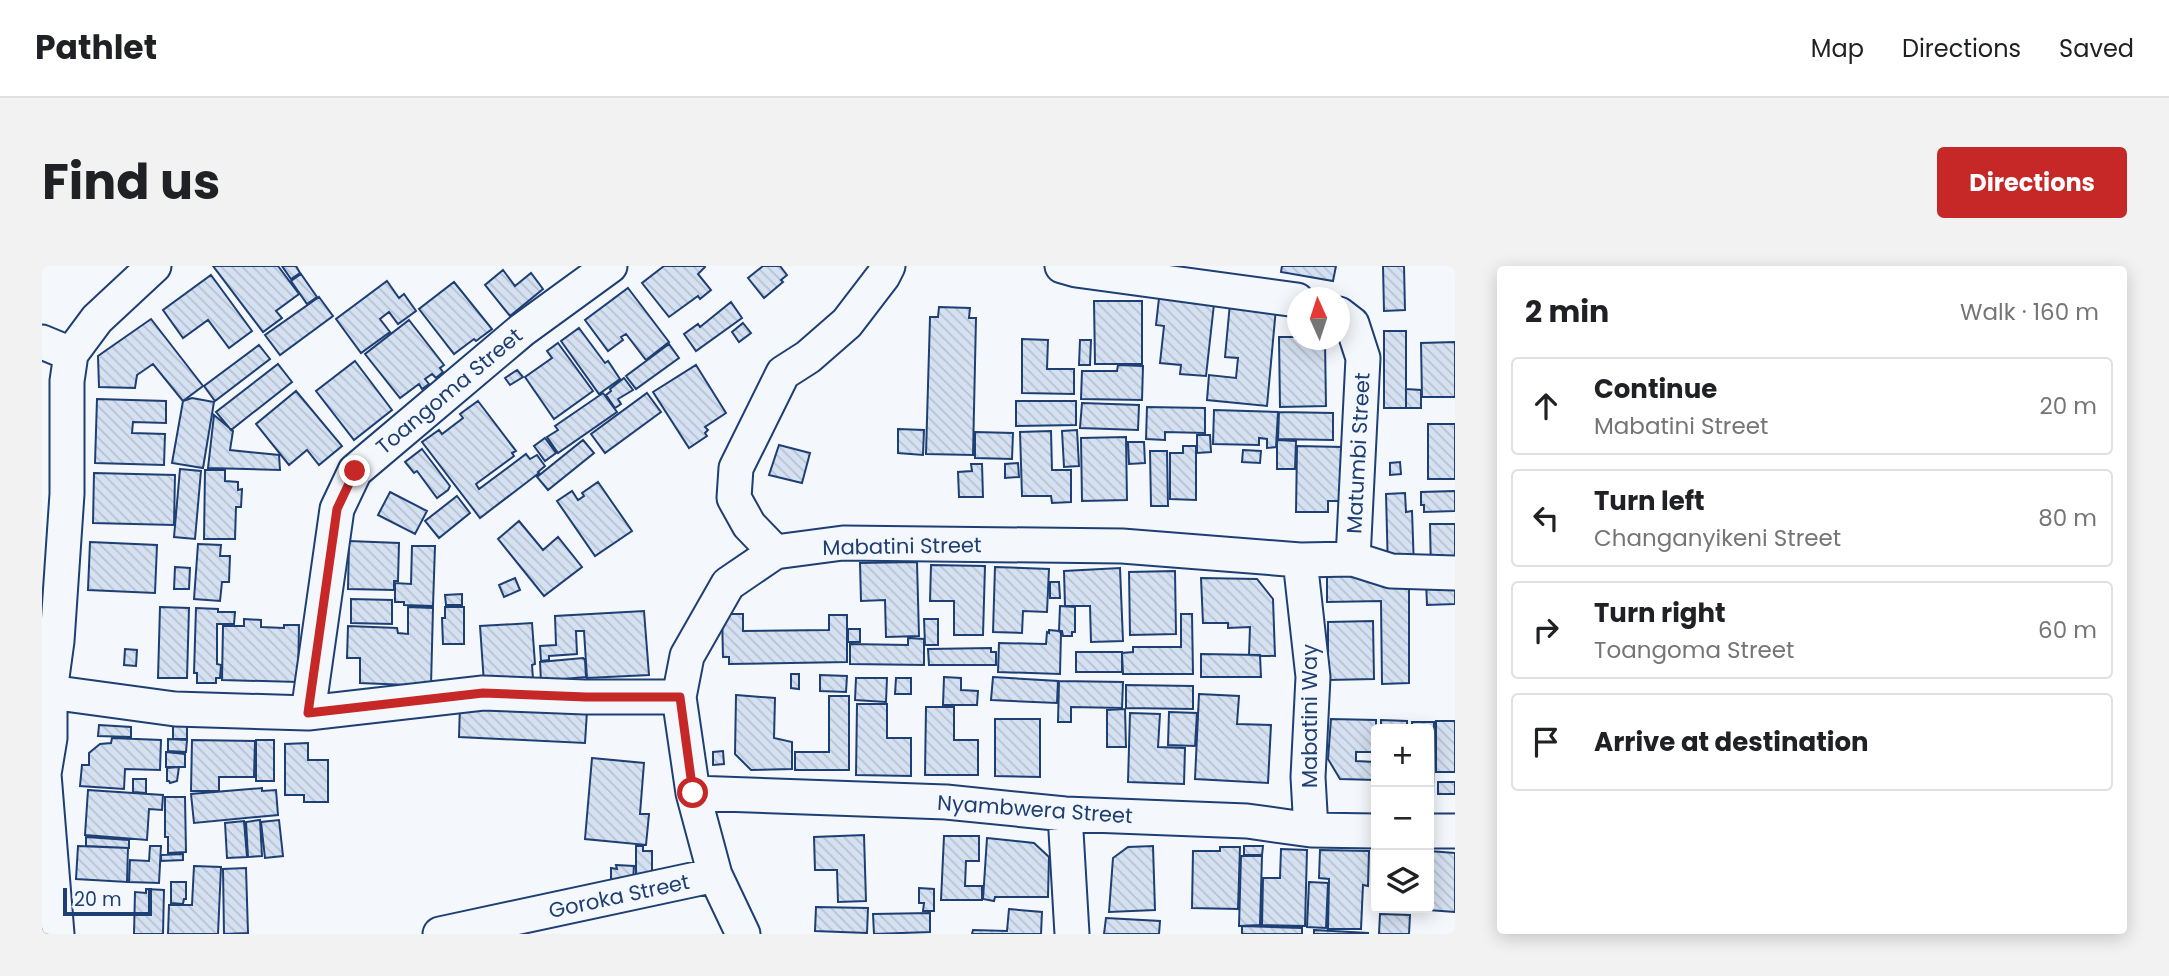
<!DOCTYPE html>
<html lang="en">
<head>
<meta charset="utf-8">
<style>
  body { margin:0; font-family:Poppins,sans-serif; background:#f2f2f2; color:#202124 }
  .controls { position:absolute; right:21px; bottom:21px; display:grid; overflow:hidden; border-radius:7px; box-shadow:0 4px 18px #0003 }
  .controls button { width:63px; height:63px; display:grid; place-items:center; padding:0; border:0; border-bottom:2px solid #e0e0e0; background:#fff; color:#202124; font:35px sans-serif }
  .compass { position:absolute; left:1245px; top:21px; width:63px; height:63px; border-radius:50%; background:#fff; box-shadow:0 4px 18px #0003; rotate:357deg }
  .scale { position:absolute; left:21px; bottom:18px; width:89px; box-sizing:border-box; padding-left:7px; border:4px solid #1d3f73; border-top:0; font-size:19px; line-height:24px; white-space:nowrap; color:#1d3f73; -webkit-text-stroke:5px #f4f7fb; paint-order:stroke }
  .stop { position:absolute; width:21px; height:21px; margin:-16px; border:5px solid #c62828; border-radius:50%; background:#fff }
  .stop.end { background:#c62828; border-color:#fff; box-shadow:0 2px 7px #0008 }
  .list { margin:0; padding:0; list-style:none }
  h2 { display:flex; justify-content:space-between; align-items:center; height:91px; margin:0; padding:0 28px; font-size:30px }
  h2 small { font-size:23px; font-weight:400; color:#757577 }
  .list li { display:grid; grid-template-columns:46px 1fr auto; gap:21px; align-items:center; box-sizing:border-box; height:98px; margin:0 14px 14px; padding:0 14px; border:2px solid #e0e0e0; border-radius:7px }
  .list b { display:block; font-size:26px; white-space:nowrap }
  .list p { margin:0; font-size:23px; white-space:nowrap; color:#757577 }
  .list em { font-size:23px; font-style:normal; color:#757577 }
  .icon { flex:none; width:38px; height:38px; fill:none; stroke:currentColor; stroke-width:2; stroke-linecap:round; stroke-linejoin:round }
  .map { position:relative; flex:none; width:1413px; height:668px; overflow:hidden; border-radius:7px }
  header { display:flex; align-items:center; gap:42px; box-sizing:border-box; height:98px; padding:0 35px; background:#fff; border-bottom:2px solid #e0e0e0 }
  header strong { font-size:33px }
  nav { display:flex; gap:38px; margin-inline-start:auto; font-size:24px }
  .intro { display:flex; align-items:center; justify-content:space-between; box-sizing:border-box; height:168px; padding:0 42px }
  h1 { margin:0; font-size:49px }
  .button { padding:18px 32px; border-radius:7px; background:#c62828; color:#fff; font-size:24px; font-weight:700 }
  main { display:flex; gap:42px; padding:0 42px }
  aside { flex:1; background:#fff; border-radius:7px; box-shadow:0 4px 18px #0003 }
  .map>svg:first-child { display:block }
  .building { fill:url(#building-back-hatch); stroke:#1d3f73; stroke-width:2 }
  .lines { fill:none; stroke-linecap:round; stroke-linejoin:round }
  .minor-casing { stroke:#1d3f73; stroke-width:37 }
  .minor { stroke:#f4f7fb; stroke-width:33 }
  .route { stroke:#c62828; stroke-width:9 }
  .labels { text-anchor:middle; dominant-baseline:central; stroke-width:5; stroke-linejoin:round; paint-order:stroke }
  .street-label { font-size:21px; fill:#1d3f73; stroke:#f4f7fb }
</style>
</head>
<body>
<header>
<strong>Pathlet</strong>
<nav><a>Map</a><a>Directions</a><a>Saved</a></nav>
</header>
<div class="intro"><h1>Find us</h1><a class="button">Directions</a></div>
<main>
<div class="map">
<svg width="1413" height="668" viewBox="0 0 1413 668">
  <defs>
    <pattern id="building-back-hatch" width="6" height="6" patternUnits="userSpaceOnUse" patternTransform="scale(1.75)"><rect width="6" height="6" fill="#d5e0f0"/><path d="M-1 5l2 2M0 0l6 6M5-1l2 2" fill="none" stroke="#b6c1d1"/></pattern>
  </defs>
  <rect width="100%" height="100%" fill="#f4f7fb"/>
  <path class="building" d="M171,0h65l21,28 -23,17 6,7 -19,14z
    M240,0h14l4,7 -9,6z
    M622,0h40l1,1 -7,7 13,16 -11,9 -2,-3 -29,21 -27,-34z
    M721,0h17l7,9 -6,5 2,2 -19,16 -16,-20z
    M1240,0h54l-3,15 -52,-9z
    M1341,0h21l1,44 -21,1z
    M461,4l12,16 16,-13 12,16 -33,27 -25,-31z
    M259,8l16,23 -10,7 -16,-23z
    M169,9l41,56 -23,17 -21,-28 -25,18 -20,-28z
    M345,15l12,17 5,-4 12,17 -18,13 -9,-12 -9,7 10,13 -29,21 -25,-34z
    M412,16l38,47 -16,12 -2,-2 -20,15 -35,-45z
    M586,22l41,54 -23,18 -20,-26 -5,3 2,3 -15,11 -23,-31z
    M277,31l14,19 -53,39 -15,-20z
    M1117,32l55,6 -8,72 -26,-2 1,-9 -21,-2 4,-37 -8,-1z
    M1052,35h48v63h-47z
    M689,36l11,16 -46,33 -12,-17 14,-10 2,3z
    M1188,37l46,5 -9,98 -60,-6 2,-25 27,3 2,-20 -13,-1z
    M897,41l31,1 -1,10h7l-3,137 -47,-1 4,-137h8z
    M109,53l52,67 -20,15 -30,-37 -16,11 -2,13 -36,-1 -1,-31z
    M367,54l35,45 -4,3 3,4 -7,6 -4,-4 -7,5 4,5 -7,5 -3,-5 -19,14 -35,-44z
    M701,57l8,10 -12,9 -7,-10z
    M537,62l26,35 3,-2 12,18 -21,15 -38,-53z
    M1342,65h22v77h-22z
    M1237,71h18v3h28l1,66 -46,1z
    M980,73l26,1 -1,29h27v25l-52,-1z
    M1038,74h11l-1,25h-11z
    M1413,76v55h-33l-1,-54z
    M516,77l35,48 -39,28 -29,-42 27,-19 -5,-7z
    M627,78l10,14 -43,31 -10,-13z
    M217,79l11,14 -55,42 -11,-15z
    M313,95l37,49 -38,30 -38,-49z
    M236,98l14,18 -61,48 -15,-18z
    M654,99l30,48 -21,14 3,3 -3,3 2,3 -18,12 -36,-56z
    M1076,99l25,1 -1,34 -61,-1 1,-28h35z
    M475,104l6,7 -13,8 -5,-7z
    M582,112l9,12 -15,9 3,5 -6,4 -9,-13 5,-4 -1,-2z
    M1364,123l15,1v18h-15z
    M254,125l46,55 -23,19 -12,-15 -18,15 -33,-41z
    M561,127l14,19 -59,41 -11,-16 11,-7 -3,-4z
    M605,127l14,19 -56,41 -14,-19z
    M150,132l22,4 -11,66 -31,-5 11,-62z
    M55,133l69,2v22l-33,-1 -1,11 33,1 -1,31 -69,-2z
    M436,135l38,50 -4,2 2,3 -38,28 3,5 47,-35 4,5 7,-4 8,11 -7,6 1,1 -59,45 -58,-76 17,-12 3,4 21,-16 -3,-4z
    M974,135h60v24l-60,1z
    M1040,137l57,2 -1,25 -58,-2z
    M1105,141l58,1v25l-40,-1v8l-19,-1z
    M1172,144l64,2 -2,35 -9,1v-9l-8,-1v7l-46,-1z
    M1237,146l54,1v27l-55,-1z
    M172,149l19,16 -3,19 49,5 1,15 -72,-2z
    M1386,158h27v55h-27z
    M856,163l26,1 -1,25 -25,-2z
    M1035,164l2,36 -15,1 -2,-36z
    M1009,165l1,39h19v32l-19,1 -1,-7h-29l-2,-64z
    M933,166l38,1 -1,26 -37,-1z
    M1155,169h13l1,17 -14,1z
    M1084,171l1,63 -45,1 -1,-63z
    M503,172l11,15 -11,8 -11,-15z
    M541,174l11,13 -46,37 -11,-13z
    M1235,174l19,1 -1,28h-18z
    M1086,176h16l1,21 -16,1z
    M737,179l31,8 -8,30 -33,-8z
    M1141,180h13v54l-26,-1v-46h13z
    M1255,180l45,1 -1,54h-13v11h-32z
    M380,183l28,37 -2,4 -11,8 -20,-27 -3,2 -9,-11z
    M1201,184l18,1 -1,12 -18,-1z
    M1108,185h17l1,55h-17z
    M1358,196l1,12 -11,1v-12z
    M976,197l1,14 -14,1v-14z
    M929,198h11l1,33h-24l-1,-25 14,-1z
    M138,203l21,2 -6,68 -21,-2z
    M163,204h20v11l13,1v8l4,-1 -1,18h-5l-1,32h-31z
    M52,207l81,2 -1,50 -81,-2z
    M556,216l34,49 -37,25 -38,-55 15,-10 6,9 6,-4 -2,-3z
    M1413,225v20l-31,1v-7h-3v-13z
    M348,226l37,19 -12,23 -37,-19z
    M1363,227l1,19 6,-1 2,57 -26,2 -2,-76z
    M415,230l13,17 -31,25 -14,-17z
    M477,255l24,29 15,-13 24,30 -38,29 -46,-57z
    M1388,258h25v47l-24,1z
    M307,275l50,2 -1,38h-4v9l-46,-1z
    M48,276l67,3 -2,48 -67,-3z
    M156,278l23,1 -1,11h10l-1,26h-7l-2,19 -26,-2z
    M370,280h23l-2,60 -29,-1v-3h-9v-19l16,1z
    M875,296l2,74 -33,1 -1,-37 -24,1 -1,-38z
    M889,299l54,1 -2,69h-29v-34h-24z
    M133,301l15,1 -1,21h-15z
    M953,301l54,2 -2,43 -24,-1 -1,22 -29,-1z
    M1078,302l3,73 -32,1 -1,-36h-25l-1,-35z
    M1133,305l1,63 -46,1 -1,-63z
    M1367,308v109l-27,1 -1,-83 -54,1v-27z
    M473,312l5,12 -16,7 -5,-12z
    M1159,312l56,1 16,20 2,57 -26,-1 1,-28 -22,1v-5h-25z
    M1413,313v25l-28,1 -1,-24z
    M1008,316h9l1,16h-10z
    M420,328v11h-16l-1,-10z
    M309,333l41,1v24l-41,-1z
    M1018,340l15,1v25h-3v4h-9l-1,-5h-3z
    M118,341l29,1 -2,70h-29z
    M366,341l25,1 -2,78 -71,-3v-25h-13l1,-32 49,2 1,5 10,1z
    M403,341h19v37h-21l-1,-26h3z
    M154,342l22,1v3h17l-1,12h-17v40l4,1 -1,13h-4v5h-19v-10h-3z
    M602,345l5,64 -62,3 -3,-47h-8l1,23 -28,2v4l-8,1 -1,-15 16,-1 -1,-29z
    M680,348h21v17l86,-1v-15h18v47l-118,2v-7h-6z
    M1139,348h11l1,60h-70l-1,-21 11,-1v-5h48z
    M202,353l17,1v7l23,1v-3h15l-1,57 -76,-2 1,-54h21z
    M882,353h14v26h-13z
    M1331,355l1,58 -46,1v-58z
    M490,357l3,41 -3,1 1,14 -49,4 -4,-57z
    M806,363h12v13h-12z
    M1007,364l10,1 2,2 -1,41 -62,-2 1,-29 47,1 1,-12 2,1z
    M866,372l16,1v26l-74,-1v-20l58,1z
    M949,382v4h5v13h-67l-1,-16z
    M83,383l12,1 -1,16 -12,-1z
    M1034,386h46v20h-46z
    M1159,388l59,1 1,22h-60z
    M541,392l2,2 1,17 -45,4 -1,-19z
    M749,408h8v15l-8,-1z
    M778,409l27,1 -1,16 -26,-1z
    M902,411l17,1v12l17,1 -1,14h-34z
    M951,411l65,4 -1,22 -66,-3z
    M814,412h31l-1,24 -31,-2z
    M854,412h15v16h-16z
    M1017,415l64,1 -1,26 -51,-1v15h-13z
    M1084,419l67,1v23l-67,-1z
    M1157,428l40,2 -2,28 34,1 -3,58 -73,-4z
    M694,429l39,3 -1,40 18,4v27l-41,1 -16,-16z
    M787,430h20v74h-54v-18h34z
    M815,438h30v34h24v38l-55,-1z
    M418,439l127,6 -2,32 -126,-6z
    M884,441h28v33h24v35h-53z
    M1083,443l1,38h-19v-37z
    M1127,446l28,1 -2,33 -27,-1z
    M1088,447l30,1 -2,33 27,1 -1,36 -56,-2z
    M953,453h45v58l-45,-1z
    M1289,453l45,1v32h-20v9l19,1 1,18 -36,-1 -12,-20z
    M1339,454l26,1v8h-26z
    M1394,455h19v51h-19z
    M1370,456h22l-1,76h-4v-69h-17z
    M131,458h14v15h-14z
    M57,459l32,2v10l-33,-1z
    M70,472l49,2 -1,30 -35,-1 -1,20 -44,-3 2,-21h7v-12l11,-9 11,-1z
    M126,473l19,1 -1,12 -18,-1z
    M150,474l63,1 -1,36h-35v14h-28z
    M214,474h18v41h-18z
    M266,477v17h20v42h-24v-7h-19v-51z
    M681,485l1,13 -11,1v-13z
    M124,486l19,2v13h-19z
    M550,492l52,5 -4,51h9l-3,31 -61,-6z
    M137,501l-2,14 -7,2 -1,-2h-2v-13z
    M91,513h13v14l-13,-1z
    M1396,516h17v12h-17z
    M220,522v3l14,-1 2,25 -84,8 -3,-29z
    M46,524l75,5 -1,15 -13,-1 -2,31 -62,-5z
    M123,531h20l1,55 -18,1v-16h-3z
    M218,554l2,36 -14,1 -2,-35z
    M237,554l4,36 -18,2 -4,-36z
    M202,555l3,36 -20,1 -2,-35z
    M822,569l2,66 -28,1 -1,-32h-22l-1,-33z
    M902,570h35v25h-13l-1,25h17v14h-41z
    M44,571l43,3v8l-43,-2z
    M945,572l47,5 15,14 -1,40h-53l-1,4 -11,-2z
    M36,580l50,2 -1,34 -51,-3z
    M108,580h11l-2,37 -30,-1 1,-22 19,1z
    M594,580h7v5h9v34l-16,-6z
    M1111,580l2,64 -46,2 4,-54 15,-11z
    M1202,580h19l-1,9h-18z
    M1178,581h20l-2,62 -46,-1 1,-57h27z
    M1239,583l26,1 -2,76 -43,-1 1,-47h17z
    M1278,584l49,1 -1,35 -5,-1 -2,44h-33l1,-50 -10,-1z
    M1387,585l26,2v59l-54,-4h28z
    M141,588v6l-22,1v-6z
    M1199,590h21l-2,69 -21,1z
    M574,599l18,1 -1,15 -22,-1v-12l6,1z
    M152,600l27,1 -3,67h-50l1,-29h23z
    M204,602l2,65 -24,1 -1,-65z
    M129,616h15v17h-2l-1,5 -12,-1z
    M1267,616l19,1 -2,45 -19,-1z
    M877,622l15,1v22h-11l1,-8h-5z
    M104,623l18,1 -1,44h-29l1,-42 11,1z
    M774,641l52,1 -1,25 -52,-2z
    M967,643l33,3 -1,22h-69l1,-4 34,1z
    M888,647v19l-56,2 -1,-20z
    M1338,648l30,1 -1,19h-30z
    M1064,652l54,3 -1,13h-55z
    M1200,660l60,2v6h-60z
    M1272,664l55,3 -55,1z"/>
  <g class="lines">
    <defs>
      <path id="minor" d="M1020,0l14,4 221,30
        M1297,48l13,10 11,34 -10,201
        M0,76l29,12
        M733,286l-26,-27 -15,-27 2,-30 47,-95 25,-16 39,-34 36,-47 5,-10
        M1258,294l13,117 -5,100 3,53
        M8,426l125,17 133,4 175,-20 102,4h94
        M266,447l29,-204 18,-38 167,-141 88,-64
        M2,508l13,160
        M0,509l2,-1 6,-36v-46l7,-51 10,-147v-113l4,-27 26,-35 57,-53
        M651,527l253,9 119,12 182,7 64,9 65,1
        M1023,548l7,120
        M1387,565h26
        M398,668l275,-59
        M701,668l-28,-59 -22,-82 -14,-96 8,-41 41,-72 47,-32 68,-9 279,3 178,14 53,-1 38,12 64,2"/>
    </defs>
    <use href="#minor" class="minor-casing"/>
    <use href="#minor" class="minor"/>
  </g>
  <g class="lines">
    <path class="route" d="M313,205l-18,38 -29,204 175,-20 103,4h94l13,96"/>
  </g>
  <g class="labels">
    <g class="street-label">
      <text transform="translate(407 125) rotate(-40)">Toangoma Street</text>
      <text transform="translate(1316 187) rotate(-87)">Matumbi Street</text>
      <text transform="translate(860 280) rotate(-1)">Mabatini Street</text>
      <text transform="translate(1267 450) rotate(-90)">Mabatini Way</text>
      <text transform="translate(993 543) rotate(4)">Nyambwera Street</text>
      <text transform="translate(577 630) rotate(-12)">Goroka Street</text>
    </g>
  </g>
</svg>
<div class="controls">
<button>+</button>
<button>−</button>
<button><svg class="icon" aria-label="layers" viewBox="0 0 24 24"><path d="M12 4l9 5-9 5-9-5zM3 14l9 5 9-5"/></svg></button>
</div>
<svg class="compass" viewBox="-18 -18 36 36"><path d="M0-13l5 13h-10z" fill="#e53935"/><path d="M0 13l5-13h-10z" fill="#757577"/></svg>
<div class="scale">20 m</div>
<div class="stop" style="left:651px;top:527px"></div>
<div class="stop end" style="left:313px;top:205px"></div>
</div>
<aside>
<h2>2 min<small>Walk · 160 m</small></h2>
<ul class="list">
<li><svg class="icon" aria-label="ahead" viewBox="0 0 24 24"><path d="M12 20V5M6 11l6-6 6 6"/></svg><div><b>Continue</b><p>Mabatini Street</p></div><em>20 m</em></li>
<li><svg class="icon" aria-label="left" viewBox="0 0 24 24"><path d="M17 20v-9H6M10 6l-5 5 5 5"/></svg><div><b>Turn left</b><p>Changanyikeni Street</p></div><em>80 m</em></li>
<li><svg class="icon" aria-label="right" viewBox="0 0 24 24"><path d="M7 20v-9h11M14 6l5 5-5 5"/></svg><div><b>Turn right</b><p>Toangoma Street</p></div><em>60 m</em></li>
<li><svg class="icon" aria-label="arrive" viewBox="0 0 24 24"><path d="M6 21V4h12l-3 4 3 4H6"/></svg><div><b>Arrive at destination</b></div></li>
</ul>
</aside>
</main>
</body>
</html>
